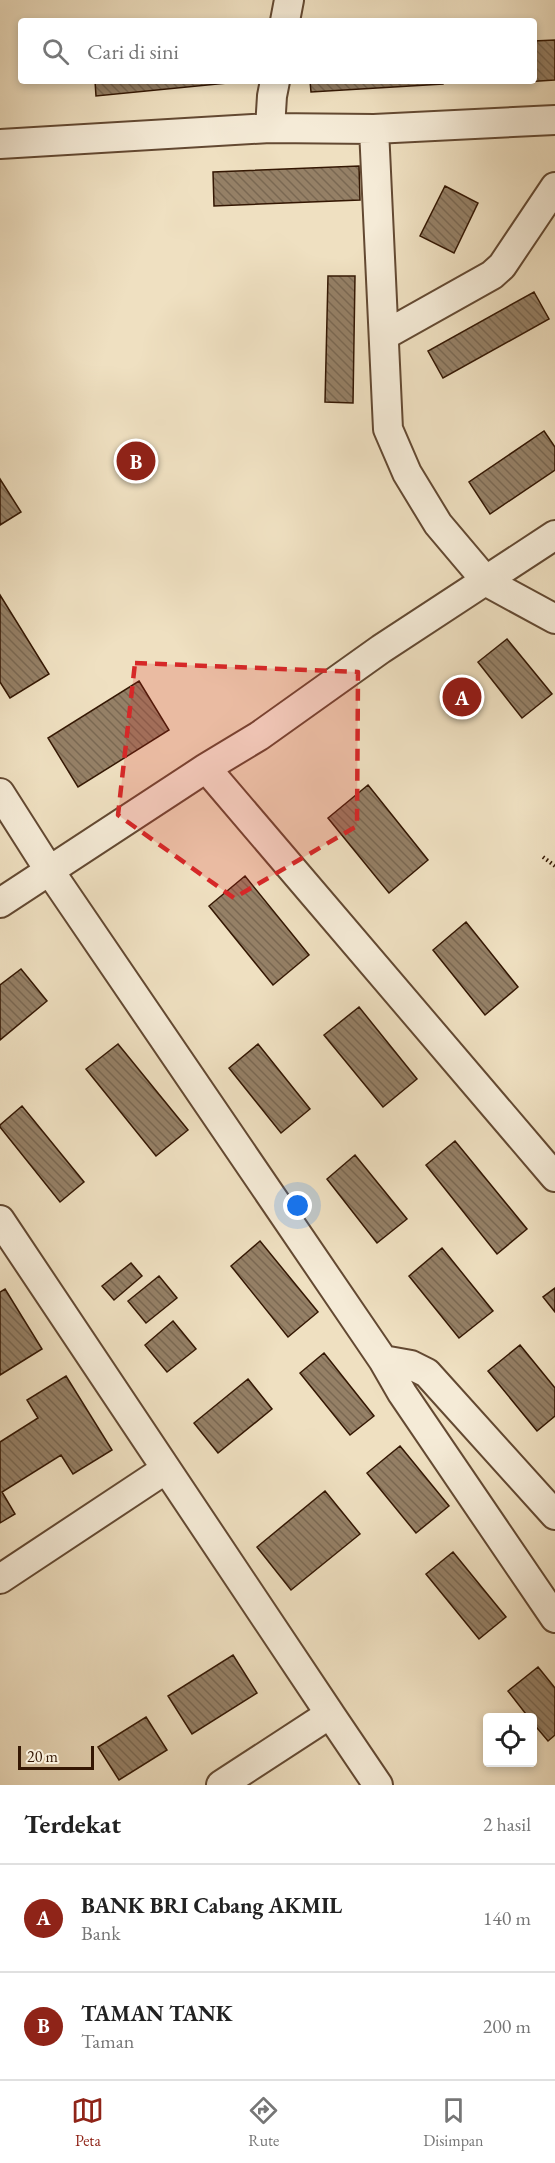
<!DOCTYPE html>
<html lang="id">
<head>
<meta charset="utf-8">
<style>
  body { margin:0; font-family:"EB Garamond",serif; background:#f2f2f2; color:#222 }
  .controls { position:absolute; right:18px; bottom:18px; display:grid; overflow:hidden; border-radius:6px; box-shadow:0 3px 9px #0003 }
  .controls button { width:54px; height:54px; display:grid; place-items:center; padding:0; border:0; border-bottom:2px solid #e0e0e0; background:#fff; color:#222; font:30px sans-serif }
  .scale { position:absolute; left:18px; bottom:15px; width:76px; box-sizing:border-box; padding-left:6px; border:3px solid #341703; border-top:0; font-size:16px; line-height:21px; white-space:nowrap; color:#341703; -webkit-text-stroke:4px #f5ebd7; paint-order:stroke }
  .you { position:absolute; left:298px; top:1206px; width:21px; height:21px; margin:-15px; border:4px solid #fff; border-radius:50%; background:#1a73e8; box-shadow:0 0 0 9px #1a73e833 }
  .badge { display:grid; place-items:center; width:39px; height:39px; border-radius:50%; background:#8f2418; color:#fff; font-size:20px; font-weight:700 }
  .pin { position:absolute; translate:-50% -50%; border:3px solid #fff; box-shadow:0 2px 6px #0006 }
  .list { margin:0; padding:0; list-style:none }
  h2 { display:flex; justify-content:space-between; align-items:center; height:78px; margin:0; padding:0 24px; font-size:26px }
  h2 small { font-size:20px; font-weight:400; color:#767676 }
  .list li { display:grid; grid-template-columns:39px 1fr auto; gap:18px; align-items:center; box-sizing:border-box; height:108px; padding:0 24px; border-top:2px solid #e0e0e0 }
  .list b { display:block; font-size:22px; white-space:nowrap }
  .list p { margin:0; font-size:20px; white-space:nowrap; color:#767676 }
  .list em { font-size:20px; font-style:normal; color:#767676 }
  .icon { flex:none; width:33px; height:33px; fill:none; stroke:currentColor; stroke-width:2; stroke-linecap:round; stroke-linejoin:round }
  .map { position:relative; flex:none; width:555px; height:1785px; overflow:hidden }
  .search { position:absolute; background:#fff; box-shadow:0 3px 9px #0003; left:18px; right:18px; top:18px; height:66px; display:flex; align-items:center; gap:15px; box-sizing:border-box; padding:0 21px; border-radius:6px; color:#767676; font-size:22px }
  .sheet { height:294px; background:#fff }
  nav { display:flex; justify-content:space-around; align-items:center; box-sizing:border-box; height:84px; border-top:2px solid #e0e0e0; background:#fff; font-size:16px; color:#767676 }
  nav a { display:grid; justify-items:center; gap:3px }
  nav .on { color:#8f2418 }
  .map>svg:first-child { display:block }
  .building { fill:url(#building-back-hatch); stroke:#341703; stroke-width:1.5 }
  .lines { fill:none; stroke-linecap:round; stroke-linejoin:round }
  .minor-casing { stroke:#634932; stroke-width:32 }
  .path { stroke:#341703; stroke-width:4; stroke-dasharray:1.5 3; stroke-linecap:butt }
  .minor { stroke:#f5ebd7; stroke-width:28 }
  .marked { fill:#d62828; fill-opacity:0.2; stroke:#d62828; stroke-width:4.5; stroke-dasharray:12 8; stroke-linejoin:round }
</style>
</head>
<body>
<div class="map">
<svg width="555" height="1785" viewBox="0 0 555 1785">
  <defs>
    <pattern id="building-back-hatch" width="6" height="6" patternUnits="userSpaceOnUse" patternTransform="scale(1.5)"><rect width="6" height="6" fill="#958066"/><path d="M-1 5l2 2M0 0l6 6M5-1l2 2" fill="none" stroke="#7a6852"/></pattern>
  </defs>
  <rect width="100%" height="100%" fill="#efe0c1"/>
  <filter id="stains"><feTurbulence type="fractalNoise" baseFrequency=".00333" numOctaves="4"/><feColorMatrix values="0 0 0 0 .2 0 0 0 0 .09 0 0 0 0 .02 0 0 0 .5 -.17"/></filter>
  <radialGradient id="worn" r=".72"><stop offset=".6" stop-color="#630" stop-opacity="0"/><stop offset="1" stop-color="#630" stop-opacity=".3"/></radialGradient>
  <path class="building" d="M555,40v40l-49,3v-2h28v-40z
    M95,81h153l-152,15z
    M310,81h133v3l-132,8z
    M359,166l1,34 -146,6 -1,-34z
    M445,186l33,17 -24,50 -34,-17z
    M328,276h27l-2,127 -28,-1z
    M534,292l15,27 -106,59 -15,-27z
    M544,431l11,16v23l-65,44 -21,-32z
    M0,479l21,33 -21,13z
    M0,595l49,79 -39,24 -10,-16z
    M507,639l45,55 -30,24 -44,-56z
    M139,681l30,49 -91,57 -30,-49z
    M368,785l60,75 -39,33 -61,-75z
    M245,876l64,79 -36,30 -64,-79z
    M466,922l52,65 -33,28 -52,-65z
    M21,969l26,32 -47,39v-55z
    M359,1007l58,72 -34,28 -59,-72z
    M118,1044l70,86 -32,26 -70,-87z
    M258,1044l52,65 -29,24 -52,-65z
    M22,1106l62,76 -24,20 -60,-75v-2z
    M455,1141l72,88 -30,25 -71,-89z
    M355,1155l52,64 -30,24 -50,-64z
    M260,1241l58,71 -30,25 -57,-71z
    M442,1248l51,63 -34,27 -50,-62z
    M131,1263l11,13 -28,24 -12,-14z
    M159,1276l18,22 -31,25 -18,-22z
    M555,1288v24l-12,-15z
    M5,1289l37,60 -42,26v-83z
    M173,1321l23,28 -29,23 -22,-27z
    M520,1345l35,43v28l-18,15 -49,-60z
    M324,1353l50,63 -24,19 -50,-62z
    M66,1376l46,74 -39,24 -12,-19 -59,37 13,22 -15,9v-81l38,-24 -11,-18z
    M248,1379l24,30 -54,44 -24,-30z
    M400,1446l49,60 -33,27 -49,-60z
    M325,1491l35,43 -69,56 -34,-43z
    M453,1552l53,65 -27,22 -53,-65z
    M233,1655l24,38 -65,41 -24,-38z
    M538,1667l17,21v47l-7,6 -16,-19v-4h-3l-21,-27z
    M146,1717l21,33 -48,30 -21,-33z"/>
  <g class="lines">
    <defs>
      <path id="minor" d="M285,21l4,-21
        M270,128l104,1 181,-9
        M374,129l14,300 19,44 31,51 49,58 68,37
        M0,144l270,-16 2,-32 3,-15
        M385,335l107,-60 10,-9 53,-79
        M206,768l349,409
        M0,793l49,77 334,490 19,33 153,225
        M0,903l206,-135 53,-32 122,-87 174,-114
        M0,1220l330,494
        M383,1360l28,5 16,8 128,142
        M0,1579l166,-110
        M221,1785l109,-71 48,71"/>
    </defs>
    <use href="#minor" class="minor-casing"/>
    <path class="path" d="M543,857l12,9"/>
    <use href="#minor" class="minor"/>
  </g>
  <path class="marked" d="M135,663l223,9 -1,154 -123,72 -116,-83z"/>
  <rect width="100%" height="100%" filter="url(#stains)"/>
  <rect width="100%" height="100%" fill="url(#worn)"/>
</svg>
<div class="controls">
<button><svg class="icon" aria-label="locate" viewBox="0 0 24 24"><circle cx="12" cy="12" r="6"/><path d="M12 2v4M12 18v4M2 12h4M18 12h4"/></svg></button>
</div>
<div class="scale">20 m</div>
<div class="you"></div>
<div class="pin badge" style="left:462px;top:697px">A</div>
<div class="pin badge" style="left:136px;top:461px">B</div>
<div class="search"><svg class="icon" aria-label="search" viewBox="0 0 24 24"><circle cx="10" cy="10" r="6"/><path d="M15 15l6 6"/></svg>Cari di sini</div>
</div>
<section class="sheet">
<h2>Terdekat<small>2 hasil</small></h2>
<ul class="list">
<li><span class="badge">A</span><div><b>BANK BRI Cabang AKMIL</b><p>Bank</p></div><em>140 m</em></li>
<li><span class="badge">B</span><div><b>TAMAN TANK</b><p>Taman</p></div><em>200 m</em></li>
</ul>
</section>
<nav>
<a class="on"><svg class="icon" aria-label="map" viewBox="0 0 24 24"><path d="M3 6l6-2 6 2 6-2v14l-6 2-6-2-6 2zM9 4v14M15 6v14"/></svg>Peta</a>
<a><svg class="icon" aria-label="directions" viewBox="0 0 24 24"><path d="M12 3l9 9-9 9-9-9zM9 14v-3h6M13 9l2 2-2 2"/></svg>Rute</a>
<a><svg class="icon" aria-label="saved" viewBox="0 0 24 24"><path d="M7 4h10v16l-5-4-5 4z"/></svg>Disimpan</a>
</nav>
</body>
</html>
